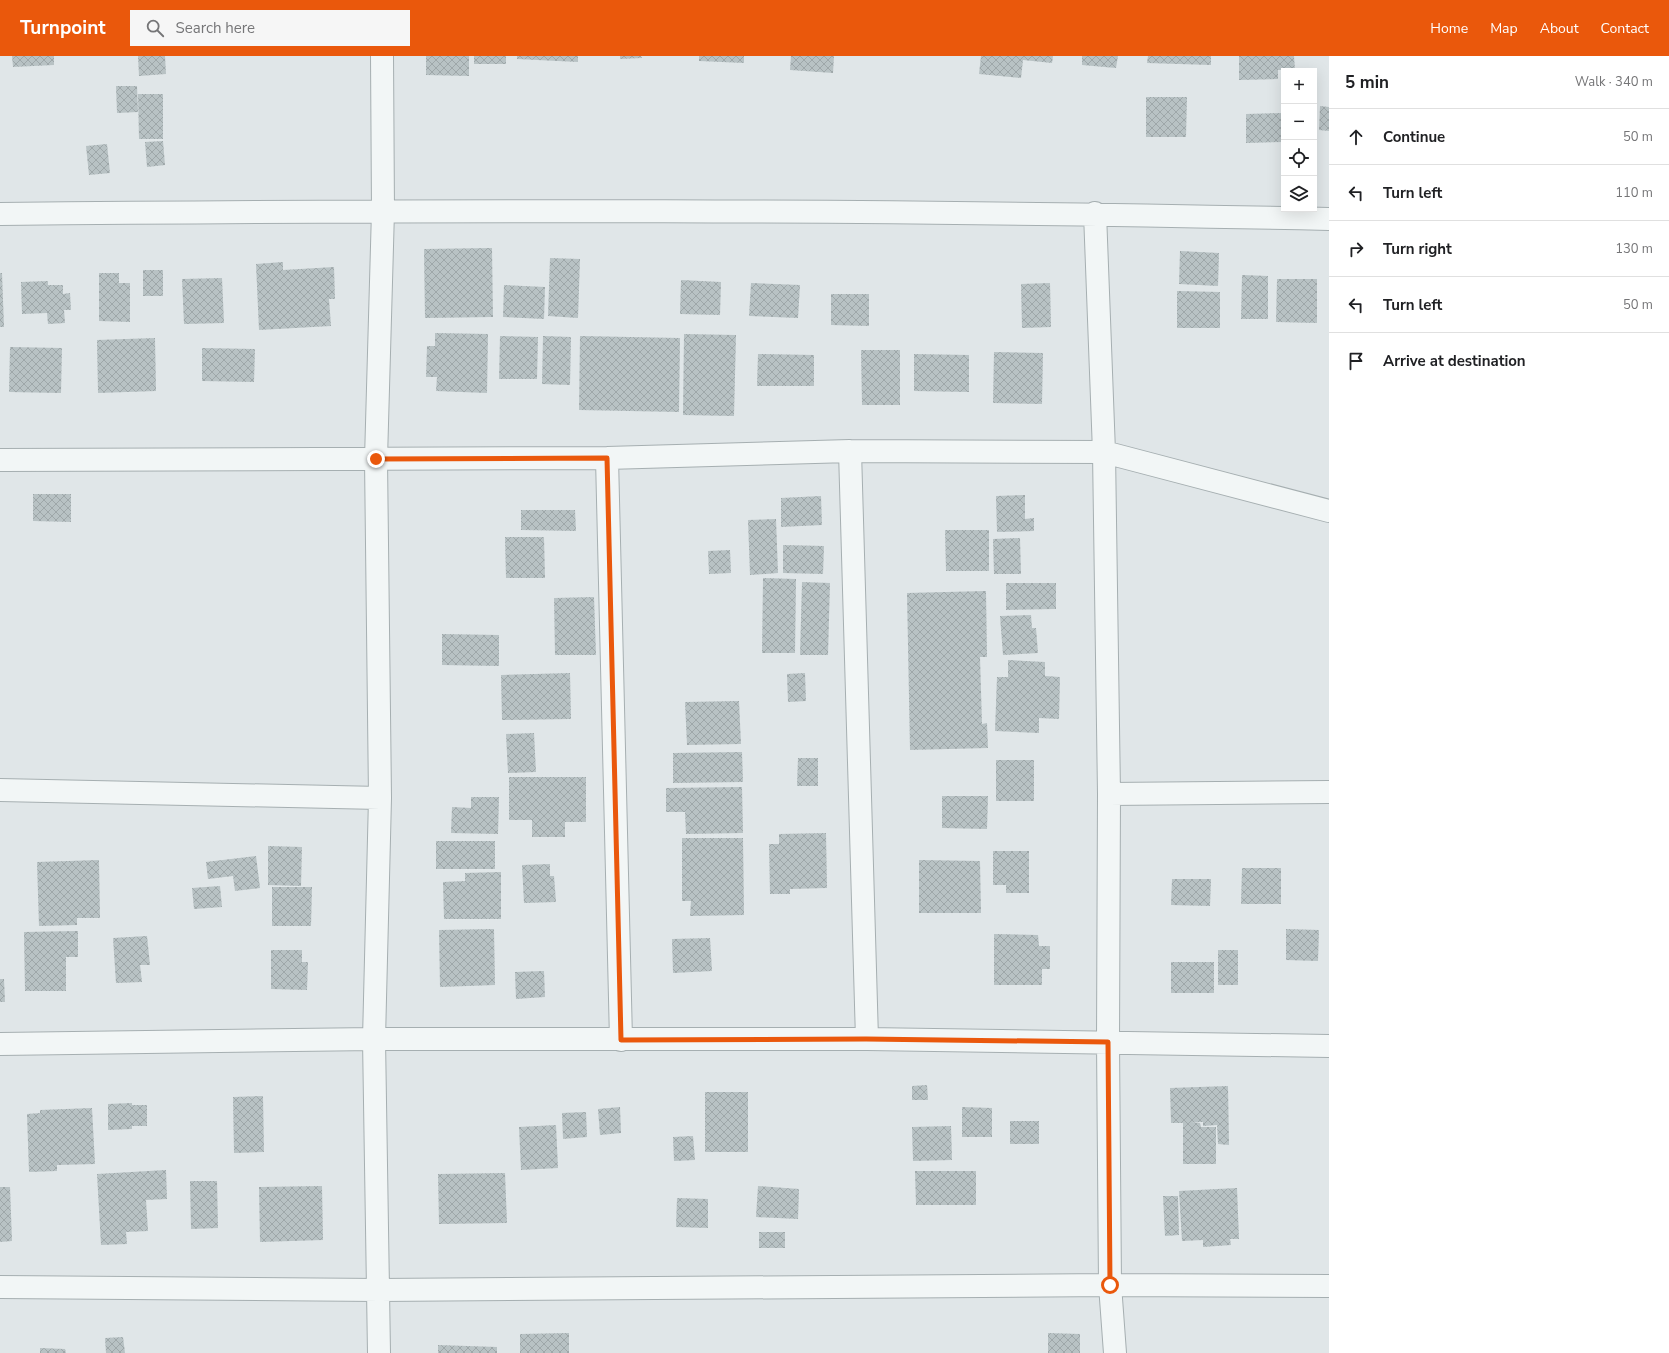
<!DOCTYPE html>
<html lang="en">
<head>
<meta charset="utf-8">
<style>
  body { margin:0; font-family:"Nunito Sans",sans-serif; background:#f6f6f6; color:#202124 }
  .controls { position:absolute; right:12px; top:12px; display:grid; overflow:hidden; border-radius:0px; box-shadow:0 4px 16px #0002 }
  .controls button { width:36px; height:36px; display:grid; place-items:center; padding:0; border:0; border-bottom:1px solid #e0e0e0; background:#fff; color:#202124; font:20px sans-serif }
  .stop { position:absolute; width:12px; height:12px; margin:-9px; border:3px solid #ea580c; border-radius:50%; background:#fff }
  .stop.end { background:#ea580c; border-color:#fff; box-shadow:0 1px 4px #0008 }
  .list { margin:0; padding:0; list-style:none }
  h2 { display:flex; justify-content:space-between; align-items:center; height:52px; margin:0; padding:0 16px; font-size:17px }
  h2 small { font-size:13px; font-weight:400; color:#757577 }
  .list li { display:grid; grid-template-columns:26px 1fr auto; gap:12px; align-items:center; box-sizing:border-box; height:56px; padding:0 16px; border-top:1px solid #e0e0e0 }
  .list b { display:block; font-size:15px; white-space:nowrap }
  .list em { font-size:13px; font-style:normal; color:#757577 }
  .icon { flex:none; width:22px; height:22px; fill:none; stroke:currentColor; stroke-width:2; stroke-linecap:round; stroke-linejoin:round }
  .map { position:relative; flex:none; width:1329px; height:1297px; overflow:hidden }
  header { display:flex; align-items:center; gap:24px; box-sizing:border-box; height:56px; padding:0 20px; background:#ea580c; color:#fff }
  header strong { font-size:19px }
  nav { display:flex; gap:22px; margin-inline-start:auto; font-size:14px }
  .search { width:280px; height:36px; background:#f6f6f6; display:flex; align-items:center; gap:10px; box-sizing:border-box; padding:0 14px; border-radius:0px; color:#757577; font-size:15px }
  main { display:flex }
  aside { flex:1; background:#fff }
  .map>svg:first-child { display:block }
  .building { fill:url(#building-cross-hatch) }
  .lines { fill:none; stroke-linecap:round; stroke-linejoin:round }
  .minor-casing { stroke:#a6afb1; stroke-width:24 }
  .minor { stroke:#f2f6f6; stroke-width:22 }
  .route { stroke:#ea580c; stroke-width:5 }
</style>
</head>
<body>
<header>
<strong>Turnpoint</strong>
<div class="search"><svg class="icon" aria-label="search" viewBox="0 0 24 24"><circle cx="10" cy="10" r="6"/><path d="M15 15l6 6"/></svg>Search here</div>
<nav><a>Home</a><a>Map</a><a>About</a><a>Contact</a></nav>
</header>
<main>
<div class="map">
<svg width="1329" height="1297" viewBox="0 0 1329 1297">
  <defs>
    <pattern id="building-cross-hatch" width="8" height="8" patternUnits="userSpaceOnUse"><rect width="8" height="8" fill="#b8c2c4"/><path d="M0 0l8 8M0 8l8-8" fill="none" stroke="#9ea7a9"/></pattern>
  </defs>
  <rect width="100%" height="100%" fill="#e0e6e8"/>
  <path class="building" d="M12,0h42v9l-41,2z
    M138,0h27l1,18 -27,2z
    M426,0h43v20l-43,-1z
    M474,0h32v8h-32z
    M517,0h61v6l-61,-3z
    M620,0h21l1,2 -22,1z
    M699,0h45v7l-45,-2z
    M791,0h43l-1,17 -43,-3z
    M981,0h72l-1,7 -29,-3 -2,18 -42,-4z
    M1082,0h36l-2,12 -34,-3z
    M1148,0h63v9l-64,-2z
    M1239,0h55l1,14h-17v9l-39,1z
    M116,30h21l1,26 -21,1z
    M138,38h25v45h-24z
    M1146,41h41l-1,40h-40z
    M1320,50l9,1v24l-10,-1z
    M1284,57v29l-38,1v-29z
    M163,85l2,24 -18,2 -2,-25z
    M107,88l3,29 -21,2 -3,-29z
    M492,192l1,69 -68,1 -1,-69z
    M1180,195l39,2 -1,33 -39,-2z
    M550,202l30,1 -2,59 -30,-2z
    M283,206v8l51,-3 1,32h-6l2,27 -72,4 -3,-66z
    M143,214h20v26h-20z
    M0,217h2l2,54h-4z
    M99,217h20v10h11v39l-31,-1z
    M1242,219l26,1v43h-27z
    M222,222l2,45 -40,1 -2,-45z
    M1277,223h40v44l-41,-1z
    M681,224l40,2 -1,33 -40,-1z
    M48,225v4h15v9l7,-1 1,17h-7l1,13 -17,1 -1,-11 -25,1 -1,-32z
    M751,227l49,2 -2,33 -49,-2z
    M1050,227l1,44 -29,1 -1,-44z
    M504,229l41,2 -1,32 -41,-2z
    M1177,235l43,1v36h-43z
    M831,238h38v32l-38,-1z
    M435,277l53,1 -1,59 -51,-2 1,-14h-11l1,-31h8z
    M684,278l52,1 -2,81 -51,-1z
    M500,280l38,1 -1,42h-38z
    M543,280l28,1 -1,48 -28,-1z
    M580,280l100,2 -1,74 -100,-2z
    M155,282l1,53 -58,2 -1,-53z
    M10,291l52,1 -1,45 -52,-1z
    M202,292l53,1 -1,33 -52,-1z
    M861,294h39v55h-38z
    M994,296l49,1 -1,51 -49,-1z
    M758,298l56,1v31h-57z
    M914,298l55,1v37l-55,-1z
    M33,438h38v28l-38,-1z
    M1025,439v24l9,-1v13l-37,1 -1,-36z
    M821,440l1,29 -41,2v-29z
    M521,454h54l1,21 -55,-1z
    M776,463l2,54 -28,2 -2,-55z
    M945,474h44v41h-43z
    M505,481h39l1,41h-39z
    M1020,482l1,36h-27l-1,-35z
    M783,489l41,1 -1,28 -40,-1z
    M730,494l1,23 -22,1 -1,-23z
    M763,522l33,1 -1,74h-33z
    M802,526l28,1 -2,72h-28z
    M1006,527h50v26l-50,1z
    M986,535l1,66h-7l2,67 5,-1 1,25 -78,2 -3,-157z
    M594,541l2,58h-41l-1,-57z
    M1031,559l1,13h4l2,25 -35,2 -3,-39z
    M442,578l57,1v31l-57,-1z
    M1008,604l37,2v14l15,1 -1,42 -20,-1v15l-44,-2 2,-54h11z
    M570,617l1,46 -69,1 -1,-45z
    M805,617l1,28 -18,1 -1,-28z
    M739,645l2,43 -54,1 -2,-43z
    M534,677l2,39 -28,1 -2,-39z
    M742,696l1,30 -70,1v-30z
    M798,702h20v28h-21z
    M996,704h38v41h-38z
    M509,721h77v45h-21v15h-33v-17h-23z
    M742,731l1,46 -57,1 -1,-22h-19v-24z
    M942,740h46l-1,33 -45,-1z
    M471,741h28l-1,37 -47,-1 1,-26 19,1z
    M826,777l1,55 -37,1v5h-20l-1,-50h10v-10z
    M682,782h61l1,77 -54,1 1,-15h-9z
    M436,785h59v28h-59z
    M268,790l34,1 -1,39 -33,-1z
    M993,795h36v42h-23v-8h-13z
    M256,800l4,32 -25,3 -2,-15 -25,3 -2,-17z
    M99,804l1,58h-23v7l-38,1 -2,-64z
    M919,804l61,1 1,52h-62z
    M550,808v12h4l2,26 -32,1 -2,-38z
    M1242,812h39v36h-40z
    M501,816v47h-57l-1,-37 22,-1v-8z
    M1172,823h39l-1,27 -39,-1z
    M220,830l2,21 -28,2 -2,-21z
    M272,831h40l-1,39h-39z
    M494,873l1,56 -55,2 -1,-57z
    M1286,873l33,1 -1,31 -32,-1z
    M78,875v26h-12v34h-41l-1,-59z
    M994,878l44,1 1,11h11v23h-8v16h-48z
    M147,880l3,29h-10l2,17 -26,1 -3,-45z
    M710,882l2,33 -39,2 -1,-34z
    M271,894h31v12h6l-1,28 -36,-1z
    M1218,894h20v35h-20z
    M1171,906h43v31h-43z
    M544,915l1,26 -29,2 -1,-27z
    M0,923h4l1,23h-5z
    M927,1029l1,15h-16v-14z
    M1228,1030l1,59 -11,-1 -1,-19 -14,1v-4h-11l8,1 1,4h15v37h-33v-41h-12l-1,-35z
    M705,1036h43v60h-43z
    M263,1040l1,56 -30,1 -1,-56z
    M132,1047v2h15v21h-15v3l-24,1v-26z
    M620,1051l1,26 -21,2 -2,-26z
    M962,1051l30,1v29h-30z
    M92,1052l3,56 -38,1v6l-28,1 -2,-58 13,-1v-3z
    M586,1056l1,25 -24,2 -1,-26z
    M1010,1065h29v23h-29z
    M556,1069l2,43 -37,2 -2,-43z
    M951,1070l1,34 -39,1 -1,-34z
    M693,1080l2,24 -21,1 -1,-24z
    M166,1114l1,29 -21,1 2,31 -22,1 1,12 -26,1 -4,-71z
    M915,1115h61v34h-60z
    M505,1117l2,50 -68,1 -1,-50z
    M190,1125h27l1,47 -27,1z
    M322,1130l1,54 -63,2 -1,-55z
    M758,1130l41,3 -1,30 -42,-2z
    M0,1131h10l2,54 -12,1z
    M1237,1132l2,51h-9l1,6 -28,2v-7l-21,1 -3,-50z
    M1163,1140h15l1,39 -14,1z
    M677,1142l31,1v29l-32,-1z
    M759,1176h26v16h-26z
    M569,1277v20h-49v-19z
    M1048,1277l32,1v19h-32z
    M123,1281l2,16h-19l-1,-15z
    M438,1289l59,2v6h-59z
    M40,1292l25,1 1,4h-26z"/>
  <g class="lines">
    <defs>
      <path id="minor" d="M1095,157l9,239 5,342 -1,248 2,243 5,68
        M0,158c443,-4 886,-5 1329,5
        M850,395l17,588
        M607,402l14,582
        M0,404l607,-2 243,-7 254,1 225,59
        M0,734l380,8
        M1109,738l220,-2
        M0,988l374,-5h493l462,7
        M0,1231l379,3 731,-5 219,1
        M379,1297l-5,-314 6,-241 -4,-339 7,-248 -1,-155"/>
    </defs>
    <use href="#minor" class="minor-casing"/>
    <use href="#minor" class="minor"/>
  </g>
  <g class="lines">
    <path class="route" d="M376,403l231,-1 14,582 245,-1 242,3 2,243"/>
  </g>
</svg>
<div class="controls">
<button>+</button>
<button>−</button>
<button><svg class="icon" aria-label="locate" viewBox="0 0 24 24"><circle cx="12" cy="12" r="6"/><path d="M12 2v4M12 18v4M2 12h4M18 12h4"/></svg></button>
<button><svg class="icon" aria-label="layers" viewBox="0 0 24 24"><path d="M12 4l9 5-9 5-9-5zM3 14l9 5 9-5"/></svg></button>
</div>
<div class="stop" style="left:1110px;top:1229px"></div>
<div class="stop end" style="left:376px;top:403px"></div>
</div>
<aside>
<h2>5 min<small>Walk · 340 m</small></h2>
<ul class="list">
<li><svg class="icon" aria-label="ahead" viewBox="0 0 24 24"><path d="M12 20V5M6 11l6-6 6 6"/></svg><div><b>Continue</b></div><em>50 m</em></li>
<li><svg class="icon" aria-label="left" viewBox="0 0 24 24"><path d="M17 20v-9H6M10 6l-5 5 5 5"/></svg><div><b>Turn left</b></div><em>110 m</em></li>
<li><svg class="icon" aria-label="right" viewBox="0 0 24 24"><path d="M7 20v-9h11M14 6l5 5-5 5"/></svg><div><b>Turn right</b></div><em>130 m</em></li>
<li><svg class="icon" aria-label="left" viewBox="0 0 24 24"><path d="M17 20v-9H6M10 6l-5 5 5 5"/></svg><div><b>Turn left</b></div><em>50 m</em></li>
<li><svg class="icon" aria-label="arrive" viewBox="0 0 24 24"><path d="M6 21V4h12l-3 4 3 4H6"/></svg><div><b>Arrive at destination</b></div></li>
</ul>
</aside>
</main>
</body>
</html>
